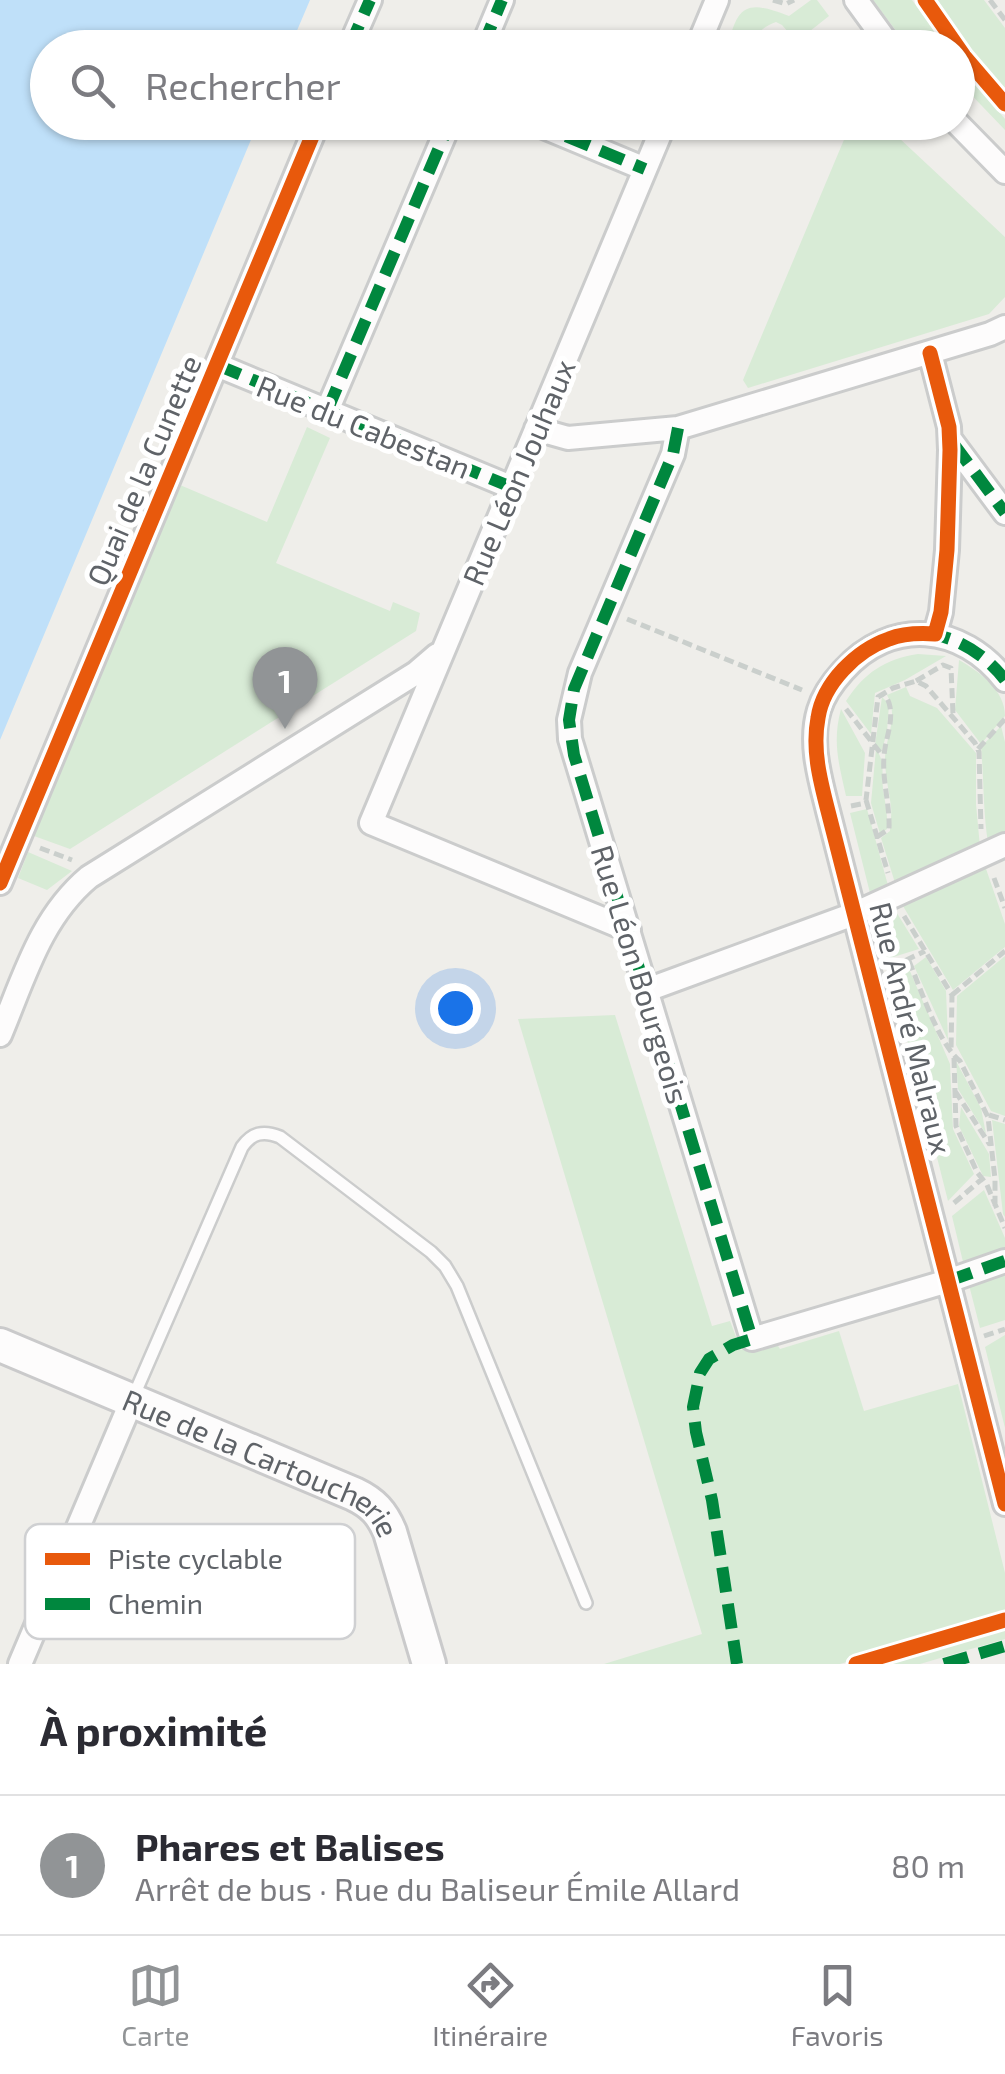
<!DOCTYPE html>
<html lang="fr">
<head>
<meta charset="utf-8">
<style>
  body { margin:0; font-family:"Exo 2",sans-serif; background:#f2f2f3; color:#2b2b33 }
  .you { position:absolute; left:455px; top:1008px; width:35px; height:35px; margin:-25px; border:8px solid #fff; border-radius:50%; background:#1a73e8; box-shadow:0 0 0 15px #1a73e833 }
  .badge { display:grid; place-items:center; width:65px; height:65px; border-radius:50%; background:#919496; color:#fff; font-size:32px; font-weight:700 }
  .pin { position:absolute; translate:-50% -82px; filter:drop-shadow(0 2px 5px #0008) }
  .pin::after { content:''; position:absolute; top:52px; width:35px; height:30px; background:inherit; clip-path:polygon(0 0,100% 0,50% 100%) }
  .list { margin:0; padding:0; list-style:none }
  h2 { display:flex; justify-content:space-between; align-items:center; height:130px; margin:0; padding:0 40px; font-size:42px }
  h2 small { font-size:32px; font-weight:400; color:#7c7c81 }
  .list li { display:grid; grid-template-columns:65px 1fr auto; gap:30px; align-items:center; box-sizing:border-box; height:140px; padding:0 40px; border-top:2px solid #e1e1e2 }
  .list b { display:block; font-size:38px; white-space:nowrap }
  .list p { margin:0; font-size:32px; white-space:nowrap; color:#7c7c81 }
  .list em { font-size:32px; font-style:normal; color:#7c7c81 }
  .icon { flex:none; width:55px; height:55px; fill:none; stroke:currentColor; stroke-width:2; stroke-linecap:round; stroke-linejoin:round }
  .map { position:relative; flex:none; width:1005px; height:1664px; overflow:hidden }
  .search { position:absolute; background:#fff; box-shadow:0 2px 8px #0004; left:30px; right:30px; top:30px; height:110px; display:flex; align-items:center; gap:25px; box-sizing:border-box; padding:0 35px; border-radius:55px; color:#7c7c81; font-size:38px }
  .sheet { height:270px; background:#fff }
  nav { display:flex; justify-content:space-around; align-items:center; box-sizing:border-box; height:140px; border-top:2px solid #e1e1e2; background:#fff; font-size:28px; color:#7c7c81 }
  nav a { display:grid; justify-items:center; gap:5px }
  nav .on { color:#919496 }
  .map>svg:first-child { display:block }
  .green { fill:#d8ebd6 }
  .water { fill:#bfe0f9 }
  .lines { fill:none; stroke-linecap:round; stroke-linejoin:round }
  .lane-casing { stroke:#cbcccc; stroke-width:16 }
  .street-casing { stroke:#cbcccc; stroke-width:28 }
  .secondary-casing { stroke:#cacacb; stroke-width:38 }
  .path { stroke:#cacfcc; stroke-width:5; stroke-dasharray:10 5; stroke-linecap:butt }
  .lane { stroke:#fdfcfc; stroke-width:11 }
  .street { stroke:#fdfcfc; stroke-width:22 }
  .secondary { stroke:#fdfcfc; stroke-width:32 }
  .quiet { stroke:#00873e; stroke-width:12; stroke-dasharray:25 12; stroke-linecap:butt }
  .cycleway-casing { stroke:#fff; stroke-width:21 }
  .cycleway { stroke:#e8590c; stroke-width:15 }
  .labels { text-anchor:middle; dominant-baseline:central; stroke-width:10; stroke-linejoin:round; paint-order:stroke }
  .street-label { font-size:30px; fill:#5f6368; stroke:#fff }
  .key { fill:#fff; stroke:#cfd0d2; stroke-width:2.5 }
  .key-label { font-size:28px; fill:#5f6368 }
</style>
</head>
<body>
<div class="map">
<svg width="1005" height="1664" viewBox="0 0 1005 1664">
  <rect width="100%" height="100%" fill="#efeeea"/>
  <path class="green" d="M811,0h6l12,16 -29,23h-6l-12,-14 -6,-3c-19,6 -27,26 -48,25 9,-43 20,-47 61,-31z
    M873,0h39l34,47h-38z
    M935,0h49l21,28v63l-19,-21z
    M958,63l47,56v11l-47,-49z
    M851,123h32l122,114v60l-16,17 -241,74 -5,-8z
    M307,427l23,11 -54,125 114,48 3,-9 27,11 -4,18 -346,218 -36,-13 146,-351 87,37z
    M918,654l28,2 -41,24 -30,13 -4,41 -25,-33c18,-28 39,-42 72,-47z
    M959,660c21,12 46,30 46,56l-24,28 -26,-34z
    M906,687l4,9 27,12 39,45v51l4,43 -84,39 -15,-48 9,-7c0,-8 2,-16 1,-24 -2,-17 -6,-32 -6,-49 1,-23 14,-41 2,-63z
    M882,697l7,7 -2,28 -6,21 -6,-8z
    M841,709l24,44 -3,43h-16c-7,-32 -14,-54 -5,-87z
    M1001,726l4,16v93l-17,8c-5,-32 -4,-63 -7,-96z
    M876,749c10,14 5,24 7,39 2,15 5,26 4,41l-7,5 -9,-31z
    M867,809l22,80 -18,8 -21,-84z
    M28,852l44,19 -25,19 -29,-12z
    M984,863l21,61v23l-52,43 -53,-89z
    M892,905l27,44 -32,10 -12,-47z
    M1005,956v160l-14,-5 -35,-66 1,-49z
    M926,957l20,34 2,49 -34,-74z
    M909,969l41,95 3,65 21,45 -26,27 -56,-223z
    M615,1015l97,311 18,-5 11,29 34,-9 5,8 59,-18 25,80 94,-27 47,189v42l-165,49h-236l98,-30 -184,-615z
    M956,1061l25,47 5,26 -28,-45z
    M961,1107l28,47 2,23 -8,-1 -24,-50z
    M992,1120l13,4v93l-2,-3z
    M984,1190l21,48v15l-41,13 -12,-50z
    M1005,1269v51l-25,8 -12,-47z
    M1005,1335v93l-20,-81z
    M1005,1625v14l-85,25h-48z"/>
  <path class="water" d="M0,0h310l-20,47 -242,1v74l210,1 -258,617z"/>
  <g class="lines">
    <defs>
      <path id="lane" d="M132,1400l110,-253c10,-14 21,-17 38,-10l151,115 14,14 12,20 129,317"/>
      <path id="street" d="M856,0l35,48
        M349,48l21,-48
        M482,48l20,-48
        M697,48l20,-48
        M532,122l113,47
        M956,122l49,50
        M930,353l19,74 1,23 -3,100 -6,62 -6,22
        M217,365l294,122
        M327,411l123,-289
        M678,428l-5,26 -93,219 -11,47 1,19 182,600 196,-58 57,-20
        M536,429l32,9 110,-10 312,-94 15,-7
        M950,439l55,74
        M1005,680c-43,-56 -114,-63 -162,-9 -10,11 -20,25 -24,39 -10,33 1,69 9,101l177,693
        M0,883l318,-761
        M629,930l-258,-107 294,-701
        M647,990l207,-76 151,-69
        M0,1035c24,-57 40,-117 89,-158l327,-204 21,-18
        M20,1664l112,-264"/>
      <g id="secondary">
        <path id="s1" d="M0,1345l354,149c19,9 28,19 36,38l39,132"/>
      </g>
    </defs>
    <use href="#lane" class="lane-casing"/>
    <use href="#street" class="street-casing"/>
    <use href="#secondary" class="secondary-casing"/>
    <path class="path" d="M773,0l13,4 8,-4
      M990,0l15,20
      M627,619l175,71
      M916,681l27,-16 8,3 2,46
      M846,709l36,46
      M978,749l27,-30
      M866,800l22,73
      M851,806l10,-2 5,-4 12,-103 15,-9 23,-7 10,5 49,57 4,9 2,77
      M877,837l12,-8c1,-25 -7,-48 -5,-73 1,-16 9,-32 6,-49 -1,-6 -3,-9 -7,-14
      M40,848l32,12
      M994,878l11,30
      M904,916l48,79 -1,57
      M909,961c11,26 30,84 51,100l28,56 7,62v27
      M892,967l33,-16
      M952,995l53,-44
      M954,1058l2,68 21,46 10,13 18,43
      M955,1091l35,54
      M989,1115l16,5
      M954,1203l28,-24
      M984,1336l21,-7"/>
    <use href="#lane" class="lane"/>
    <use href="#street" class="street"/>
    <use href="#secondary" class="secondary"/>
    <path class="quiet" d="M349,48l21,-48
      M482,48l20,-48
      M532,122l113,47
      M217,365l294,122
      M327,411l123,-289
      M678,428l-5,26 -99,235 -5,31 5,35 178,584 -19,6 -24,14 -9,14 -7,34 3,25 16,68 25,164
      M953,443l52,70
      M925,634c31,1 62,22 80,46
      M948,1281l57,-20
      M944,1664l61,-18"/>
    <defs>
      <path id="cycleway" d="M925,0l39,56 41,48
        M930,353l19,74 1,23 -3,100 -6,62 -6,22c-15,-1 -31,-1 -46,5 -32,11 -66,44 -71,79 -6,31 2,62 10,93l177,693
        M0,883l318,-761
        M856,1664l149,-44"/>
    </defs>
    <use href="#cycleway" class="cycleway-casing"/>
    <use href="#cycleway" class="cycleway"/>
  </g>
  <g class="labels">
    <g class="street-label">
      <text transform="translate(364 426) rotate(22)">Rue du Cabestan</text>
      <text transform="translate(143 470) rotate(-67)">Quai de la Cunette</text>
      <text transform="translate(518 472) rotate(-67)">Rue Léon Jouhaux</text>
      <text transform="translate(641 974) rotate(73)">Rue Léon Bourgeois</text>
      <text transform="translate(912 1028) rotate(76)">Rue André Malraux</text>
      <text stroke="none"><textPath href="#s1" startOffset="288">Rue de la Cartoucherie</textPath></text>
    </g>
  </g>
  <rect x="25" y="1524" width="330" height="115" rx="15" class="key"/>
  <rect x="45" y="1553" width="45" height="12" fill="#e8590c"/>
  <rect x="45" y="1598" width="45" height="12" fill="#00873e"/>
  <g class="key-label">
    <text x="108" y="1569">Piste cyclable</text>
    <text x="108" y="1614">Chemin</text>
  </g>
</svg>
<div class="you"></div>
<div class="pin badge" style="left:285px;top:729px">1</div>
<div class="search"><svg class="icon" aria-label="search" viewBox="0 0 24 24"><circle cx="10" cy="10" r="6"/><path d="M15 15l6 6"/></svg>Rechercher</div>
</div>
<section class="sheet">
<h2>À proximité<small></small></h2>
<ul class="list">
<li><span class="badge">1</span><div><b>Phares et Balises</b><p>Arrêt de bus · Rue du Baliseur Émile Allard</p></div><em>80 m</em></li>
</ul>
</section>
<nav>
<a class="on"><svg class="icon" aria-label="map" viewBox="0 0 24 24"><path d="M3 6l6-2 6 2 6-2v14l-6 2-6-2-6 2zM9 4v14M15 6v14"/></svg>Carte</a>
<a><svg class="icon" aria-label="directions" viewBox="0 0 24 24"><path d="M12 3l9 9-9 9-9-9zM9 14v-3h6M13 9l2 2-2 2"/></svg>Itinéraire</a>
<a><svg class="icon" aria-label="saved" viewBox="0 0 24 24"><path d="M7 4h10v16l-5-4-5 4z"/></svg>Favoris</a>
</nav>
</body>
</html>
